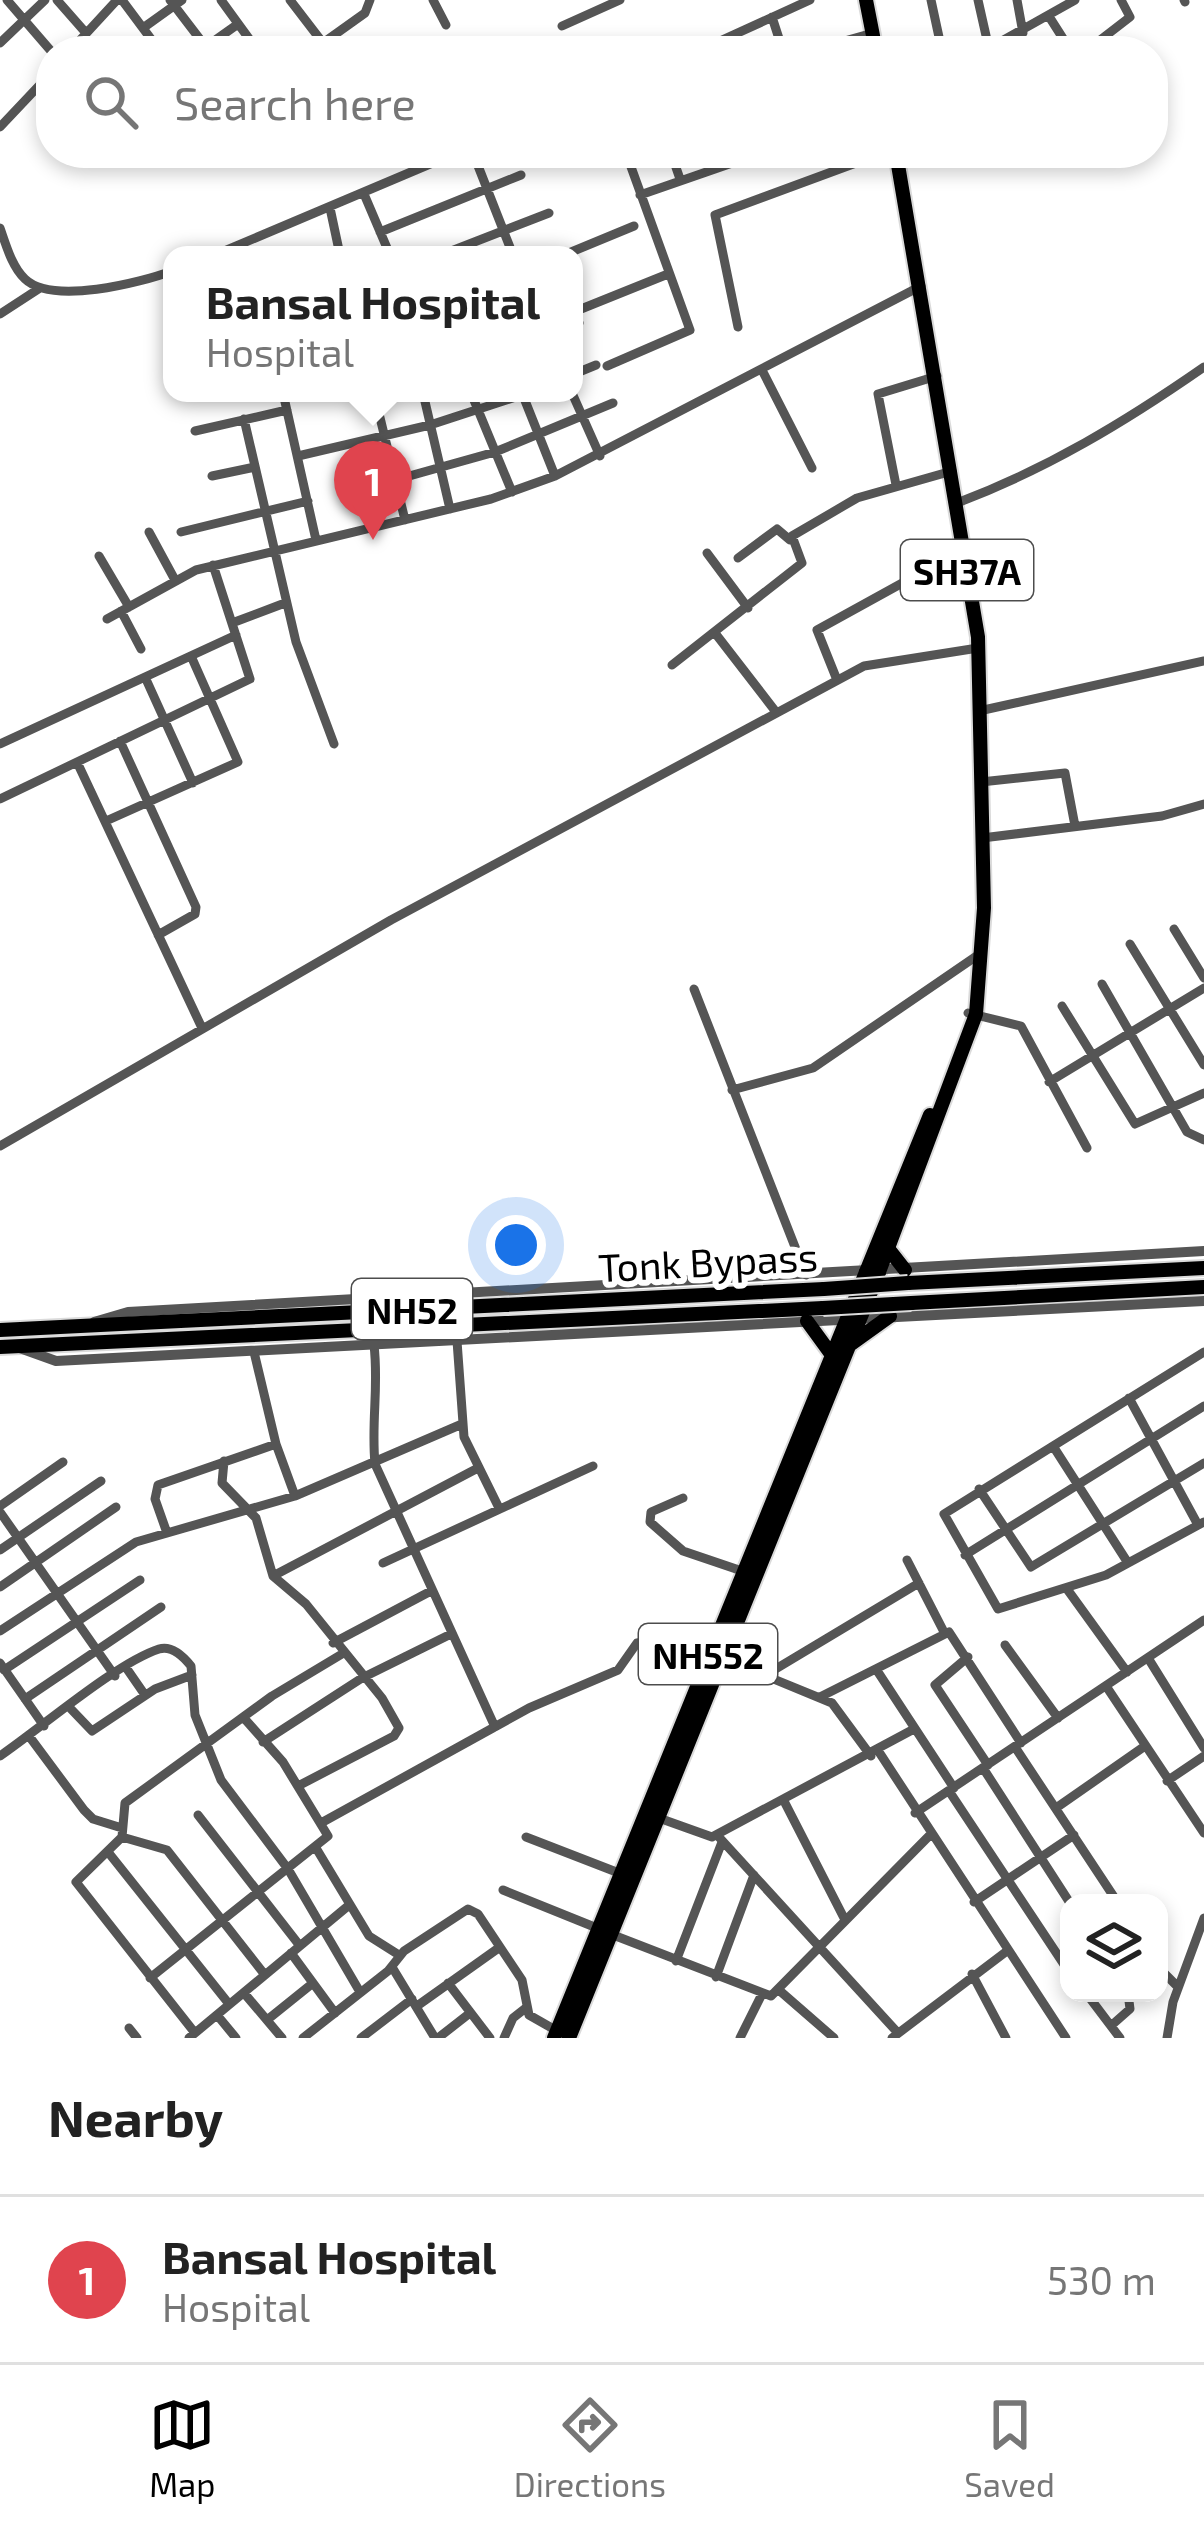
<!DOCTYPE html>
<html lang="en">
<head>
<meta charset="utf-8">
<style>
  body { margin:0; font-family:"Exo 2",sans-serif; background:#f2f2f2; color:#222 }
  .controls { position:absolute; right:36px; bottom:36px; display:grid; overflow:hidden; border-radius:24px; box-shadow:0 6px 18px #0003 }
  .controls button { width:108px; height:108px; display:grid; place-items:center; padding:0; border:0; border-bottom:3px solid #e0e0e0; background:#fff; color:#222; font:60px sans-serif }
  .you { position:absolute; left:516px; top:1245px; width:42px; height:42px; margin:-30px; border:9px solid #fff; border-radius:50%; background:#1a73e8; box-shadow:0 0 0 18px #1a73e833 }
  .badge { display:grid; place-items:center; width:78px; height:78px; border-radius:50%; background:#000; color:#fff; font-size:39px; font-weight:700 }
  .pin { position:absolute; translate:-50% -99px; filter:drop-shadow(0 3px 6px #0008) }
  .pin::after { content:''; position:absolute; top:63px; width:42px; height:36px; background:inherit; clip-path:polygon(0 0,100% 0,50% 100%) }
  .popup { position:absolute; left:163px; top:246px; width:420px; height:156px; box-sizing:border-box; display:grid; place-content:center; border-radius:24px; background:#fff; filter:drop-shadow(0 3px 9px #0005); font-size:39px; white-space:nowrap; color:#767676 }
  .popup b { font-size:45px; color:#222 }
  .popup::after { content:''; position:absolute; left:50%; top:100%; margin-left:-24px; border:24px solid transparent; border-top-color:#fff }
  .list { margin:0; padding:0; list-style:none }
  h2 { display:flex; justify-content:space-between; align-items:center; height:156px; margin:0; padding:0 48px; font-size:51px }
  h2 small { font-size:39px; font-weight:400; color:#767676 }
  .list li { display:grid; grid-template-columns:78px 1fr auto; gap:36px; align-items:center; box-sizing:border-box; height:168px; padding:0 48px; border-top:3px solid #e0e0e0 }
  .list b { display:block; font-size:45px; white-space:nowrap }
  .list p { margin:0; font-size:39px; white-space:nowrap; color:#767676 }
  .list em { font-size:39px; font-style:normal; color:#767676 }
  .icon { flex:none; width:66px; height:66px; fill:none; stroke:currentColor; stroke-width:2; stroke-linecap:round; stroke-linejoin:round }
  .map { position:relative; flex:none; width:1204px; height:2038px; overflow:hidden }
  .search { position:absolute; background:#fff; box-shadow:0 6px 18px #0003; left:36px; right:36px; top:36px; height:132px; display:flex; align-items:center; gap:30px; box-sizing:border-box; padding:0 42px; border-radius:48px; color:#767676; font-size:45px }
  .sheet { height:324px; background:#fff }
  nav { display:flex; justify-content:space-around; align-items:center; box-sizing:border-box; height:168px; border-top:3px solid #e0e0e0; background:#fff; font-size:33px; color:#767676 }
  nav a { display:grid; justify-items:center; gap:6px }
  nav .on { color:#000 }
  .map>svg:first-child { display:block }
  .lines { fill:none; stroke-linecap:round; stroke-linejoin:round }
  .primary-casing { stroke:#dbdbdb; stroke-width:18 }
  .trunk-casing { stroke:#dbdbdb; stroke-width:18 }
  .minor { stroke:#555; stroke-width:9 }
  .tertiary { stroke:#555; stroke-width:10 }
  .primary { stroke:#000; stroke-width:14 }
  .trunk { stroke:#000; stroke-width:14 }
  .trunk-bridge-casing { stroke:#dbdbdb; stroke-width:18; stroke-linecap:butt }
  .trunk-bridge { stroke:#000; stroke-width:14 }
  .labels { text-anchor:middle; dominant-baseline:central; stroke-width:12; stroke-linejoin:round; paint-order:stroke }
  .shield { fill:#fff; stroke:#4c4c4c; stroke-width:3 }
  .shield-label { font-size:36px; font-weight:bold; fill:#000 }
  .street-label { font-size:39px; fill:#000; stroke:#fff }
</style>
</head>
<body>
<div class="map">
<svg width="1204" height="2038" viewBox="0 0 1204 2038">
  <rect width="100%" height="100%" fill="#fff"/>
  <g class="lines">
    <defs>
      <path id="primary" d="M866,0l10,51
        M866,1272l64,-157
        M879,1272l97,-258 8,-106 -6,-271 -82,-484"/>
      <path id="trunk" d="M887,1247l18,23
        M908,1283l296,-15
        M911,1303l293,-16
        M807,1321l24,33
        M0,1330l824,-41
        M851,1344l39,-28
        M0,1347l823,-39
        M554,2038l312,-766
        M569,2038l310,-766"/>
    </defs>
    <use href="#primary" class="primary-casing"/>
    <use href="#trunk" class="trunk-casing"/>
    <path class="minor" d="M7,0l44,51
      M57,0l29,33
      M122,0l38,51
      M170,0l39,51
      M221,0l37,51
      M290,0l33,43 42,-30 5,-13
      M433,0l13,25
      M931,0l11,51
      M978,0l11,49
      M1017,0l6,33
      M1184,0l1,2
      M772,17l11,34
      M1050,18l21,33
      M562,26l58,-26
      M143,28l39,-28
      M0,43l45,-43
      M70,51l47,-51
      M200,51l38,-27
      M698,51l112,-51
      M809,51l64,-18
      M984,51l91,-51
      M1086,51l44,-34 -9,-17
      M0,127l51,-54
      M473,153l40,102
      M671,153l9,26
      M364,194l26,61
      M640,195l121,-42
      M330,208l10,47
      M0,228c6,17 12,39 25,51 27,26 115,4 147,-8
      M380,232l141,-57
      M215,255l241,-102
      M441,255l108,-42
      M564,255l70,-29
      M581,309l87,-35
      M0,314l40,-26
      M574,325l5,-2
      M738,327l-23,-112 168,-62
      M607,366l83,-36 -64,-177
      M763,372l49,96
      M574,374l22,-9
      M283,393l33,147
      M374,393l31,127
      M423,393l27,116
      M471,393l41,99
      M522,393l33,83
      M572,393l28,63
      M244,419l52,223 38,102
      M195,431l92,-21
      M298,456l132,-31 98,-32
      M212,476l43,-9
      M395,480l100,-28 118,-49
      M896,485l-18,-91 59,-18
      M957,503c90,-34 168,-81 247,-136
      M149,532l26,48
      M181,532l127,-31
      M707,553l41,55
      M99,556l30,51
      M738,558l39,-29 13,11
      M121,611l20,38
      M107,619l89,-49 295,-71 64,-23 366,-190
      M232,623l53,-20
      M715,633l61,79
      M672,665l130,-102 -10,-27 65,-38 95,-27
      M145,677l48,106
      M837,680l-20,-50 147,-81
      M979,711l225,-50
      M120,741l76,166 -1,7 -37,21
      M0,744l236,-109
      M77,762l125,266
      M981,782l84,-9 10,53
      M0,799l250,-120 -37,-114
      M106,821l132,-59 -47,-106
      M982,838l180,-22 42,-12
      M1174,929l30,49
      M1130,944l74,121
      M1102,984l85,148 17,8
      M694,989l112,286
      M1062,1006l73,118 69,-31
      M968,1013l53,13 66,122
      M1049,1082l155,-94
      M732,1090l81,-22 168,-115
      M0,1146l391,-226 473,-254 114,-18
      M457,1341l7,96 35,71
      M374,1345c5,42 -3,77 1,119l120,263
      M254,1352l22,92 19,52
      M1204,1352l-260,162 54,95 108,-34 98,-53
      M1129,1398l69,127
      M1053,1446l75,117
      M224,1461l-2,22 34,35 17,58 33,28 76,94 17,30 -5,8 -96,50
      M979,1489l52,78 173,-104
      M683,1498l-32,14 -1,10 33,29 59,20
      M0,1506l63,-44
      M0,1512l115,164
      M167,1533l-12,-34 3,-14 118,-41
      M0,1550l101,-69
      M965,1555l239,-149
      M907,1560l37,72
      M383,1563l210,-97
      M273,1576l205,-108
      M0,1587l116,-80
      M1067,1589l60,83
      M0,1631l136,-89 159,-46 167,-72
      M333,1643l98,-52
      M1005,1645l53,73
      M720,1657l112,46 39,53
      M968,1657l-33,28 53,80
      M1148,1658l56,90
      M0,1663l44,63
      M127,1669l18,26
      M876,1669l78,119
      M4,1670l136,-90
      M764,1676l155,-93
      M1106,1686l98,147
      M820,1697l129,-65 72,111
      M25,1699l136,-92
      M70,1708l22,23 63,-42 37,-14
      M29,1736l55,74 9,9 29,9
      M263,1742l99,-64 89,-44
      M1015,1747l103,156
      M879,1752l187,286
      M0,1756c41,-28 116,-93 159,-107 13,-4 24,7 32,17l4,49 26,65 67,89 72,123
      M983,1768l87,135
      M1167,1781l37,-25
      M949,1791l120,181
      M784,1801l60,117
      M1056,1808l89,-62
      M915,1813l289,-193
      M198,1815l102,131
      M656,1817l56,20 202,-108
      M321,1823l208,-115 89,-38 19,-27 12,-2 58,15
      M717,1835l181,198
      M122,1837l45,13 98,125
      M526,1837l93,36
      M316,1848l53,88 30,19
      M108,1852l121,152
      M503,1890l94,38
      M974,1902l100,-67
      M608,1933l163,63 158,-160
      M291,1953l44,60
      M676,1961l46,-119
      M392,1967l43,71
      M1159,1968l19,19
      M972,1974l34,64
      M716,1977l38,-102
      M150,1978l178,-142 -45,-74 -40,-45
      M448,1983l42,55
      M780,1991l54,47
      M244,1993l38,45
      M1086,1993l34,45
      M417,2006l83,-59
      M217,2015l19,23
      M267,2020l46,-37
      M1113,2024l17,-15 -2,-16
      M129,2028l8,10
      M195,2033l-119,-151 46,-45 3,-34 147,-107 70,-42
      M189,2038l159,-132
      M303,2038l85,-67 16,-20 64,-42 10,5 44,66 7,35 28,16
      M361,2038l51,-39
      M438,2038l32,-25
      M504,2038l9,-20 14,-11
      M740,2038l22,-44
      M892,2038l115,-87
      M1167,2038l6,-36 31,-84"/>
    <path class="tertiary" d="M94,1322l34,-10 1076,-61
      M17,1347l39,14 1148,-60"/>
    <use href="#primary" class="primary"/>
    <use href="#trunk" class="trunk"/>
    <defs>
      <path id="trunk-bridge" d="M824,1289l84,-6
        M823,1308l88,-5"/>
    </defs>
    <use href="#trunk-bridge" class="trunk-bridge-casing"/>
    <use href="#trunk-bridge" class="trunk-bridge"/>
  </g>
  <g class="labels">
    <g class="shield">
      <rect x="901" y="540" width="132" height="60" rx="9"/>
      <rect x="352" y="1279" width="120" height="60" rx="9"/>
      <rect x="639" y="1624" width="138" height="60" rx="9"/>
    </g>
    <g class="shield-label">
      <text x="967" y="570">SH37A</text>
      <text x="412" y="1309">NH52</text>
      <text x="708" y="1654">NH552</text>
    </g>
    <g class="street-label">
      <text transform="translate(708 1261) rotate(-3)">Tonk Bypass</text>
    </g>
  </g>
</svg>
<div class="controls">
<button><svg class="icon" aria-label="layers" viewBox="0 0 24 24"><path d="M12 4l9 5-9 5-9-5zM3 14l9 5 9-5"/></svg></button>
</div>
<div class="you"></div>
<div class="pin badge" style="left:373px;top:540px;background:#e0444e">1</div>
<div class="popup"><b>Bansal Hospital</b>Hospital</div>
<div class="search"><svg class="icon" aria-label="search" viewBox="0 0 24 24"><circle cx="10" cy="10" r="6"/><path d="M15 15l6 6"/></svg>Search here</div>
</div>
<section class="sheet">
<h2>Nearby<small></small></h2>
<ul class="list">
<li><span class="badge" style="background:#e0444e">1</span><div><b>Bansal Hospital</b><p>Hospital</p></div><em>530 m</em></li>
</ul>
</section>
<nav>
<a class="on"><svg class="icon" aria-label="map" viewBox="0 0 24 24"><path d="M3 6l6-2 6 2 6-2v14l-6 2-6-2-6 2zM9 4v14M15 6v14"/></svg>Map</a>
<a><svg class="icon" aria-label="directions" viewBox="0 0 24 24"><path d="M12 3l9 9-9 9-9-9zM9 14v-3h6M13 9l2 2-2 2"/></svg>Directions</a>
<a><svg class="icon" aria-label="saved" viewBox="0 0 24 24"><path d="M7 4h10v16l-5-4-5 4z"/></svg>Saved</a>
</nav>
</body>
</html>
